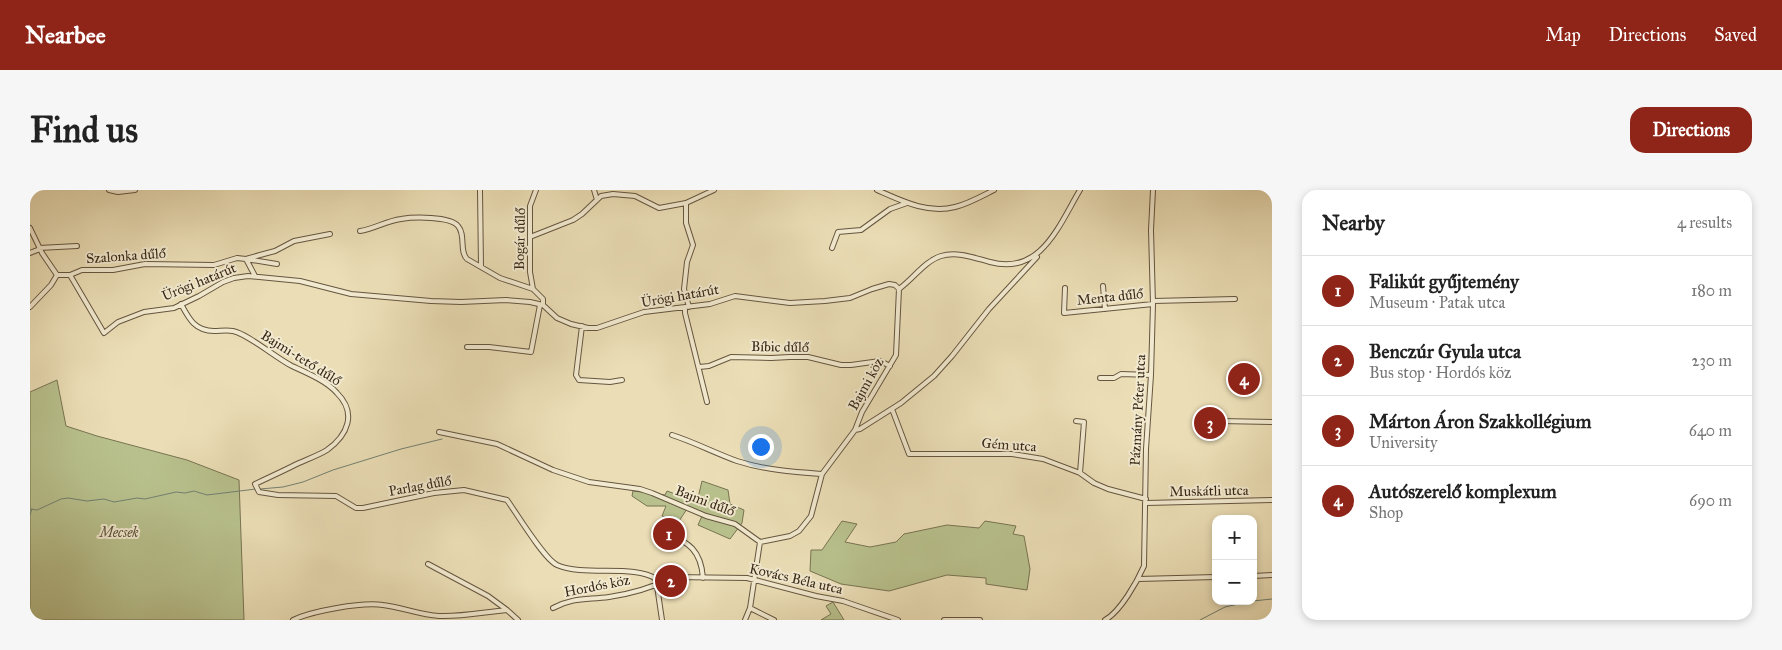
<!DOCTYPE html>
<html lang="en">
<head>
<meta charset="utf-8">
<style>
  body { margin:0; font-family:"IM FELL Great Primer",serif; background:#f6f6f6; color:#222 }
  .controls { position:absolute; right:15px; bottom:15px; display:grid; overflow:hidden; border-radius:10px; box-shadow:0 2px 8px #0003 }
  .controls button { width:45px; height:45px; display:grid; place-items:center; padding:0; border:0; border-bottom:1px solid #e0e0e0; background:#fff; color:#222; font:25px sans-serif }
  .you { position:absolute; left:730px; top:256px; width:18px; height:18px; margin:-12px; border:4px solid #fff; border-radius:50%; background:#1a73e8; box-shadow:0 0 0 8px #1a73e833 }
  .badge { display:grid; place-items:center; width:32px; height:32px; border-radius:50%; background:#8f2418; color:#fff; font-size:16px; font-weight:700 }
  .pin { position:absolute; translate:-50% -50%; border:2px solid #fff; box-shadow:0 1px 5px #0006 }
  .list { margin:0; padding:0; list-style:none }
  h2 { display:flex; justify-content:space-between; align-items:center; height:65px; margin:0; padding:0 20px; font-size:21px }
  h2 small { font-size:16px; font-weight:400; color:#767676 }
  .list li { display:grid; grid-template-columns:32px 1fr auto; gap:15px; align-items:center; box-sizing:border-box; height:70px; padding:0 20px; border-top:1px solid #e0e0e0 }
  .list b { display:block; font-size:19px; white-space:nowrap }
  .list p { margin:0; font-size:16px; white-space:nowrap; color:#767676 }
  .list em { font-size:16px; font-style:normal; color:#767676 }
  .map { position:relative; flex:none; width:1242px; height:430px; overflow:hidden; border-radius:15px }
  header { display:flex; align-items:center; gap:30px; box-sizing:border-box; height:70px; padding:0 25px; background:#8f2418; color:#fff }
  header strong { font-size:24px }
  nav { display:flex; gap:28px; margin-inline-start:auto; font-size:18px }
  .intro { display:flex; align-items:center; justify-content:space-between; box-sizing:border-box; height:120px; padding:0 30px }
  h1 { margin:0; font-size:35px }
  .button { padding:12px 22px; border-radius:15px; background:#8f2418; color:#fff; font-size:18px; font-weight:700 }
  main { display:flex; gap:30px; padding:0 30px }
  aside { flex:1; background:#fff; border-radius:15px; box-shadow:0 2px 8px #0003 }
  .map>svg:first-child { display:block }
  .green { fill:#b8c18d; stroke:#787452 }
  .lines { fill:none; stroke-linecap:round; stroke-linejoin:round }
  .stream { stroke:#728173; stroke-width:1 }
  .street-casing { stroke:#655640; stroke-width:6 }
  .street { stroke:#f2ead0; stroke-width:4 }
  .labels { text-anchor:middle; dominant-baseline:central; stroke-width:4; stroke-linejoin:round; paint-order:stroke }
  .street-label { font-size:14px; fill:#382818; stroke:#f2ead0 }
  .park-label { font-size:14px; font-style:italic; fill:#584e35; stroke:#f2ead0 }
</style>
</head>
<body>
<header>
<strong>Nearbee</strong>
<nav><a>Map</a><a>Directions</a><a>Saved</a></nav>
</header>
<div class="intro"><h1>Find us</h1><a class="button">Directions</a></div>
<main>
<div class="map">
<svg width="1242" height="430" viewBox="0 0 1242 430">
  <rect width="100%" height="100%" fill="#ebdeb6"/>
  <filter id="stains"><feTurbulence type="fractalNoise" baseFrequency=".004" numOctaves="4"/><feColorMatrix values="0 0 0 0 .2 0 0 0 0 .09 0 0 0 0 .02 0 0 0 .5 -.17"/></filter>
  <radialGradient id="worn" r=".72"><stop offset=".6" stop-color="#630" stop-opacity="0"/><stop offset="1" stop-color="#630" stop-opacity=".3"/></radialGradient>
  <path class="green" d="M27,190l9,46 31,10 90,24 52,20 5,140h-214v-228z
    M672,291l26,9 2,14 14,6 -2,13 -12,16 -32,-14 4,-9 -15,-7 -10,15 -15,-8 4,-10h-19l-15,-10 1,-5 32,4 2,-4 30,11z
    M812,331l15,3 -12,18 25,5 26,-5 8,-8 43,-9 32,3 6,-7 31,5 -3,8 11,2 6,33 -3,21 -41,-6v-6l-39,-3 -58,16 -48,-7 -31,-13 1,-21h11z
    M803,412l11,18h-23l10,-6 -5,-8z"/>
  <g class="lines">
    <path class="stream" d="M230,299l23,-2 20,-5 30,-12 68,-21 41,-10
      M0,319l7,1 24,-11 7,-1 19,3 17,-2 10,3 23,-4 8,1 31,-7 9,1 9,-2 13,4 49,-6
      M0,325l2,-6
      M1223,411l19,-2
      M1170,430l25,-13 27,-6"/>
    <defs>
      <path id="street" d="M79,0l9,2 17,-2
        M450,0l1,76
        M564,0l3,10
        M847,0c25,11 50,24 78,17 13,-3 27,-11 39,-17
        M656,13v20l7,22 -6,17 -3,27 5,18
        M0,38l12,25 15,22h13l34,58 14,-11 26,-10 30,-4 25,-12 24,-14 11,-4 14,-2 52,5 51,13 80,7 30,1 45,-2 24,2 13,3 14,13 14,6 17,4h9l47,-16 66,-8 25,-8 55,7 35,-2 25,-3 22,-9 17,-5 6,1 4,4c14,-10 26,-28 42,-33 16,-5 34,2 49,6 51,14 69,-37 90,-72
        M330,41c14,-2 26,-10 41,-12 12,-2 49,-3 57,7 8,9 1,25 9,33l33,19 33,11 10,10v6
        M500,47l43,-17 9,-6 19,-18 12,-2 22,2 24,12 27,-5 28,-13
        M9,58l38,-2
        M802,58l6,-16 23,-2 29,-21 17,-6
        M0,63l10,-4
        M40,85l12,-5h31l32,-6 69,1 23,-7 9,1 14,-4 15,-4 19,-10 36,-7
        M225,86l-9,-17 31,5
        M1073,96l2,23
        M1035,98l-1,25 89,-9
        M503,99l-3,-17v-66l6,-16
        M1123,111l82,-2
        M151,114c8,15 14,27 33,27 6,0 13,-1 19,0 15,3 43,27 59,35 13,6 35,15 45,27 20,20 11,42 -10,57 -8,5 -19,9 -28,13 -14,7 -29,14 -44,21l4,8 19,3 58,1 20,12h7l71,-15 30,-3 43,10c10,14 37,59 50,65 27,12 78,-1 99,14l6,41
        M0,117l21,-22 6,-10
        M655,118v5l22,89
        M552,136l-6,49 3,5 31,2 12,-2
        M437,157h22l42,5 9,-47
        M669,177l10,-1 22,-9 40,1 19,-1h18l33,8h10l29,-4 10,5
        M1070,188h14l7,-4 30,1
        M862,219l17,45h103l31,5 37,14 14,10 14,6 38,10
        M1046,231l8,1 -4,51
        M1190,231l52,1
        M825,240l7,-18 34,-57 3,-66
        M409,242l58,12 56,26 36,12 51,7 12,4 54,23 29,8 25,18 30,-6 9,-5 12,-15 11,-42 33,-44 5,-1 41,-26 33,-27 18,-20 37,-47 48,-52
        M642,245c22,7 43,18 65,26 28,9 57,11 85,13
        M1116,313l126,-3
        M633,339l3,3c23,11 35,18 37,46
        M398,374l60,32 19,14
        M1223,386l19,-1
        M626,389l17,-2 74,1 69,18 27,5 55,19
        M1108,389l78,-2
        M523,418c21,-11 34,-8 56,-11 20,-3 42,-9 60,-18
        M720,418l24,12
        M263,430c19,-9 68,-18 90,-15 18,2 37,10 56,11 22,1 46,-4 68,-6l11,10
        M715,430l5,-12 10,-66
        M914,430h36
        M1075,430c15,-8 32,-38 39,-54l2,-117 5,-74 2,-71 -2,-74 2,-40"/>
    </defs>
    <use href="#street" class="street-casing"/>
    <use href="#street" class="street"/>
  </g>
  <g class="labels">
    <g class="street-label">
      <text transform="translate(490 49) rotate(-89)">Bogár dűlő</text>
      <text transform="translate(96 66) rotate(-4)">Szalonka dűlő</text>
      <text transform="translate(169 92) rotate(-22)">Ürögi határút</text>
      <text transform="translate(650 106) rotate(-10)">Ürögi határút</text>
      <text transform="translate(1080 107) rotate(-6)">Menta dűlő</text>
      <text transform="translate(750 157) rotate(1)">Bíbic dűlő</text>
      <text transform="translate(271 168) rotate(32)">Bajmi-tető dűlő</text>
      <text transform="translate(836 194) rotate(-61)">Bajmi köz</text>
      <text transform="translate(1108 220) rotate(-87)">Pázmány Péter utca</text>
      <text transform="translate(979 255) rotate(4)">Gém utca</text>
      <text transform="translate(390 296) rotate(-10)">Parlag dűlő</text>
      <text transform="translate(1179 301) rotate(-1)">Muskátli utca</text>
      <text transform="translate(675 311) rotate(21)">Bajmi dűlő</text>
      <text transform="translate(766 389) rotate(13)">Kovács Béla utca</text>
      <text transform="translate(567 396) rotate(-11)">Hordós köz</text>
    </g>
    <g class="park-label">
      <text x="89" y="342">Mecsek</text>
    </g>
  </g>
  <rect width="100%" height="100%" filter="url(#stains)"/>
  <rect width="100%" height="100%" fill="url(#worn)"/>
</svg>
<div class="controls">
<button>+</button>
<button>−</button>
</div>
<div class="you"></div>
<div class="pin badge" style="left:639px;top:344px">1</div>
<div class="pin badge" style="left:641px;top:391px">2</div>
<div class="pin badge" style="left:1180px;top:233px">3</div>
<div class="pin badge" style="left:1214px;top:189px">4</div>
</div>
<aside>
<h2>Nearby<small>4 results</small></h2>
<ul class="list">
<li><span class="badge">1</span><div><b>Falikút gyűjtemény</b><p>Museum · Patak utca</p></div><em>180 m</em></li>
<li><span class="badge">2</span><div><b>Benczúr Gyula utca</b><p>Bus stop · Hordós köz</p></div><em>230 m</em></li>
<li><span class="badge">3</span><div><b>Márton Áron Szakkollégium</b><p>University</p></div><em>640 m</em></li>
<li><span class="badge">4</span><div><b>Autószerelő komplexum</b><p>Shop</p></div><em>690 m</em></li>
</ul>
</aside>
</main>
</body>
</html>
